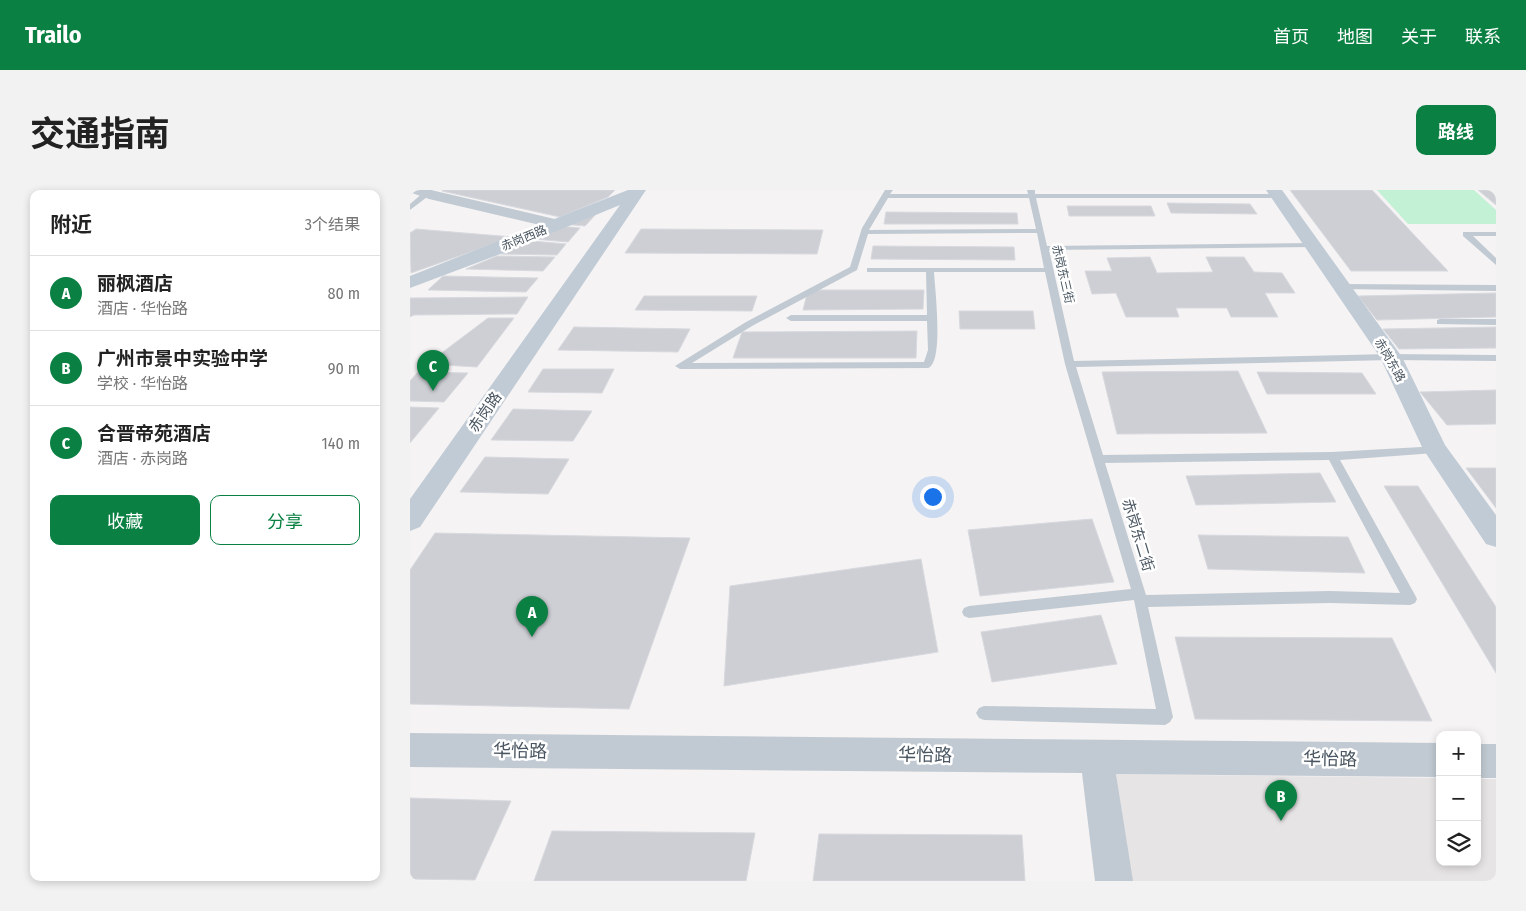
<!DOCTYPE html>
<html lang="zh">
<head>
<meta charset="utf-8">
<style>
  body { margin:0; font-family:"Fira Sans Condensed","Noto Sans SC",sans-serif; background:#f2f2f2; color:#222 }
  .controls { position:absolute; right:15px; bottom:15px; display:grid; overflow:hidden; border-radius:10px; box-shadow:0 2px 8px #0003 }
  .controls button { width:45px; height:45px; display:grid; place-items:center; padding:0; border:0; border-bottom:1px solid #e0e0e0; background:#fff; color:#222; font:25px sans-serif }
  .you { position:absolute; left:522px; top:306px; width:18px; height:18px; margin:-12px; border:4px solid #fff; border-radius:50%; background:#1a73e8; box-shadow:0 0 0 8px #1a73e833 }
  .badge { display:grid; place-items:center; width:32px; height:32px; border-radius:50%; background:#0b8043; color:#fff; font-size:16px; font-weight:700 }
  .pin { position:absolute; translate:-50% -41px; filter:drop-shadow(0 1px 2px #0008) }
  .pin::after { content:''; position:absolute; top:26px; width:18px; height:15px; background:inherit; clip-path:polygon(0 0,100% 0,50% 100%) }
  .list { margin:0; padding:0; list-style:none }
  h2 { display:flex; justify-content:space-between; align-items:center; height:65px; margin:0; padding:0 20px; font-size:21px }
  h2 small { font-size:16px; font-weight:400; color:#767676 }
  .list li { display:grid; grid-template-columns:32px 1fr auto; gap:15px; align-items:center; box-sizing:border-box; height:75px; padding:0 20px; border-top:1px solid #e0e0e0 }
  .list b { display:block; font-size:19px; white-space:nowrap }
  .list p { margin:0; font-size:16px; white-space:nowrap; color:#767676 }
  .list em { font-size:16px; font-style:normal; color:#767676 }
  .actions { display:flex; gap:10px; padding:15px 20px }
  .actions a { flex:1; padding:11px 0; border:1px solid #0b8043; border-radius:10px; text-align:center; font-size:18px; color:#0b8043 }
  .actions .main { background:#0b8043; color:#fff }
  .icon { flex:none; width:28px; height:28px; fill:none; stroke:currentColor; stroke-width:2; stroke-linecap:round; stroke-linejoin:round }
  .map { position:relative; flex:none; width:1086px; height:691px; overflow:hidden; border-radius:10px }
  header { display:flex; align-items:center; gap:30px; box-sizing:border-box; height:70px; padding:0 25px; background:#0b8043; color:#fff }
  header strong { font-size:24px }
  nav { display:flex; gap:28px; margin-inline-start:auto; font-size:18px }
  .intro { display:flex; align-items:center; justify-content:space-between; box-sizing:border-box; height:120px; padding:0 30px }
  h1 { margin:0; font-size:35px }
  .button { padding:12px 22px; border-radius:10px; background:#0b8043; color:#fff; font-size:18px; font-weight:700 }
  main { display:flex; gap:30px; padding:0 30px }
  aside { flex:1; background:#fff; border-radius:10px; box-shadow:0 2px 8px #0003 }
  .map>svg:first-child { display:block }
  .education { fill:#e6e4e5 }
  .green { fill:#c3f1d5 }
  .building { fill:#cdcfd5; stroke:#d7d9de }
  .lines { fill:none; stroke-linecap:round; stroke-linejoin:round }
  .lane { fill:#c1cad2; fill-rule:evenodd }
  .street { fill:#c1cad2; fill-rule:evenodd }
  .secondary { fill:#c1cbd6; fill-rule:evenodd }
  .labels { text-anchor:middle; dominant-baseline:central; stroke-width:5; stroke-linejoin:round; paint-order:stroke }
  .far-street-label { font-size:12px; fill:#4a5661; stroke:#fff }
  .street-label { font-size:15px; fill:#4a5661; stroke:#fff }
  .near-street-label { font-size:18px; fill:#4a5661; stroke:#fff }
</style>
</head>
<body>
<header>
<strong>Trailo</strong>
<nav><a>首页</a><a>地图</a><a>关于</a><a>联系</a></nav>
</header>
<div class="intro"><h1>交通指南</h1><a class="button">路线</a></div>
<main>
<aside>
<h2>附近<small>3个结果</small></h2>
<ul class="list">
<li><span class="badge">A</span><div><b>丽枫酒店</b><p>酒店 · 华怡路</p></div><em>80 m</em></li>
<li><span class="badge">B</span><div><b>广州市景中实验中学</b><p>学校 · 华怡路</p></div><em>90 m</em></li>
<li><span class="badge">C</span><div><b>合晋帝苑酒店</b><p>酒店 · 赤岗路</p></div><em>140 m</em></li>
</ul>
<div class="actions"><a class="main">收藏</a><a>分享</a></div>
</aside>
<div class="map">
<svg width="1086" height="691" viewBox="0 0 1086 691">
  <rect width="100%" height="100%" fill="#f5f3f3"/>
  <path class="education" d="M706,584l324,4v84h37v-83h19v102h-364z"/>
  <path class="green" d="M967,0h97l22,20v14h-88z"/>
  <path class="building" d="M33,0h172l-7,7 -48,20 -118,-26z
    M880,0h82l76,81h-97z
    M1068,0h18v15z
    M757,13l83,1 7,10 -86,-1z
    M657,16h84l4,10h-86z
    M476,22l131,1 1,11h-134z
    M187,23l-12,13 -22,-2z
    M149,36l21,2 -12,14 -33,-3z
    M6,39l97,8 -102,36 -1,-40z
    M231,39l182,1 -6,24 -192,-1z
    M122,51l34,3 -9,11 -56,-1z
    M463,56l141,1 1,13 -144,-1z
    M87,66l58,1 -12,14 -77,-2z
    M740,67l7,16 56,-1 -7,-15h38l10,15 28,1 13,20h-30l13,24h-47l-4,-9h-51l3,9h-53l-10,-24 -24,1 -7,-23h27l-5,-13z
    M33,86l95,2 -12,14 -98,-2z
    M398,100h116l-1,19 -120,1z
    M1086,103v24l-119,3 -19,-24z
    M234,106h113l-5,15 -117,-1z
    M118,107l-11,17 -103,1 -4,2v-19z
    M549,121h74l2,18h-75z
    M78,128h26l-37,49 -50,-3z
    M164,137l116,2 -12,23 -120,-2z
    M1086,137v21l-97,1 -16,-20z
    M507,141l-1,27h-183l9,-26z
    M133,179h71l-12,24 -74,-1z
    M828,181l29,62 -150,1 -15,-62z
    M8,182l50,1 -24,29 -34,-1v-20z
    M847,182l105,1 14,21h-109z
    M1086,200v34l-49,1 -27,-33z
    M0,217l29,1 -29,35z
    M103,219l79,2 -19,30 -82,-1z
    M75,267l84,2 -21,35 -88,-2z
    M1056,278h30v40z
    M910,283l16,29 -140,3 -10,-29z
    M974,296h34l78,121v66z
    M682,329l22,63 -134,14 -12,-66z
    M25,343l255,5 -61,171 -219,-5v-134z
    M788,345l150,2 17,36 -157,-4z
    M511,369l17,93 -214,34 6,-100z
    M691,425l16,49 -125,18 -11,-50z
    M765,447l217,1 40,83 -237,-2z
    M0,608l101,3 -36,79 -65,-1z
    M142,641l203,2 -9,48h-212z
    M409,644l203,1 3,46h-212z"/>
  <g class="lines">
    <path class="lane" d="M475,0h8l-3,4h138l-1,-4h8v4h243l4,2 -1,2h-245l11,48 265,-3 4,2 -4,2 -263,3 25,111 317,-7 105,1v6l-105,-1 -315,7 27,88 229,-3 107,-6 2,3 -6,4 -95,7 75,135 2,4 -2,4 -5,2 -80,-2 -182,4 25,110 -3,5 -5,3 -181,-5 -5,-2 -3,-5 3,-5 5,-2 172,3 -22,-109 -165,18 -5,-2 -2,-4 2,-4 5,-2 162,-17 -66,-225 -20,-92h-111c1,17 10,91 -6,96l-248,1 -5,-3 71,-44 104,-55 12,-39zM478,8h141l7,31 -167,1zM627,43l7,35h-177v4h59l1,43h-136l-5,3 5,3h136l1,29 -4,12 -232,1 60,-37 105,-56 11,-36zM919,270l71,133 -70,-2 -184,4 -41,-132z
      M14,2l7,2 -21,16v-6z
      M1053,42h33v4h-23l23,22v7l-33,-29z
      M932,94l154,1v6l-157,-2 -1,-2z
      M1030,129h56v6l-59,-1v-4z"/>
    <path class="street" d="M0,0h21l132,31 2,3 -2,3 -6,2 -128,-30 -17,-6z
      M0,543l1030,10v34l-324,-3 17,107h-38l-13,-108 -672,-6z
      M1067,554h19v34h-19z"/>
    <path class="secondary" d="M218,0h18l-226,337 -10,4v-32l210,-294 -117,48 -93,35v-12z
      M856,0h16l120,167 43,88 51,70v32l-10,-3 -63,-95 -43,-92z"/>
  </g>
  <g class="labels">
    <g class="far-street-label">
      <text transform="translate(114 48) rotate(-22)">赤岗西路</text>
      <text transform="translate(653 84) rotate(77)">赤岗东三街</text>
      <text transform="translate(980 170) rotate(60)">赤岗东路</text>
    </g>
    <g class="street-label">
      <text transform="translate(75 222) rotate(-55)">赤岗路</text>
      <text transform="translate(728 345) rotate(73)">赤岗东二街</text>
    </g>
    <g class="near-street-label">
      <text transform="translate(110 561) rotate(1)">华怡路</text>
      <text transform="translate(515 565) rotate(1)">华怡路</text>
      <text transform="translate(920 569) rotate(1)">华怡路</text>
    </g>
  </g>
</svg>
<div class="controls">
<button>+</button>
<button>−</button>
<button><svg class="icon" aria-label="layers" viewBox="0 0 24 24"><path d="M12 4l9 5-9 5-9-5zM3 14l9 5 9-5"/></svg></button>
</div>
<div class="you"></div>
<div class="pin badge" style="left:122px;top:447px">A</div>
<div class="pin badge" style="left:871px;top:631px">B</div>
<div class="pin badge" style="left:23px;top:201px">C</div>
</div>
</main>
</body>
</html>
